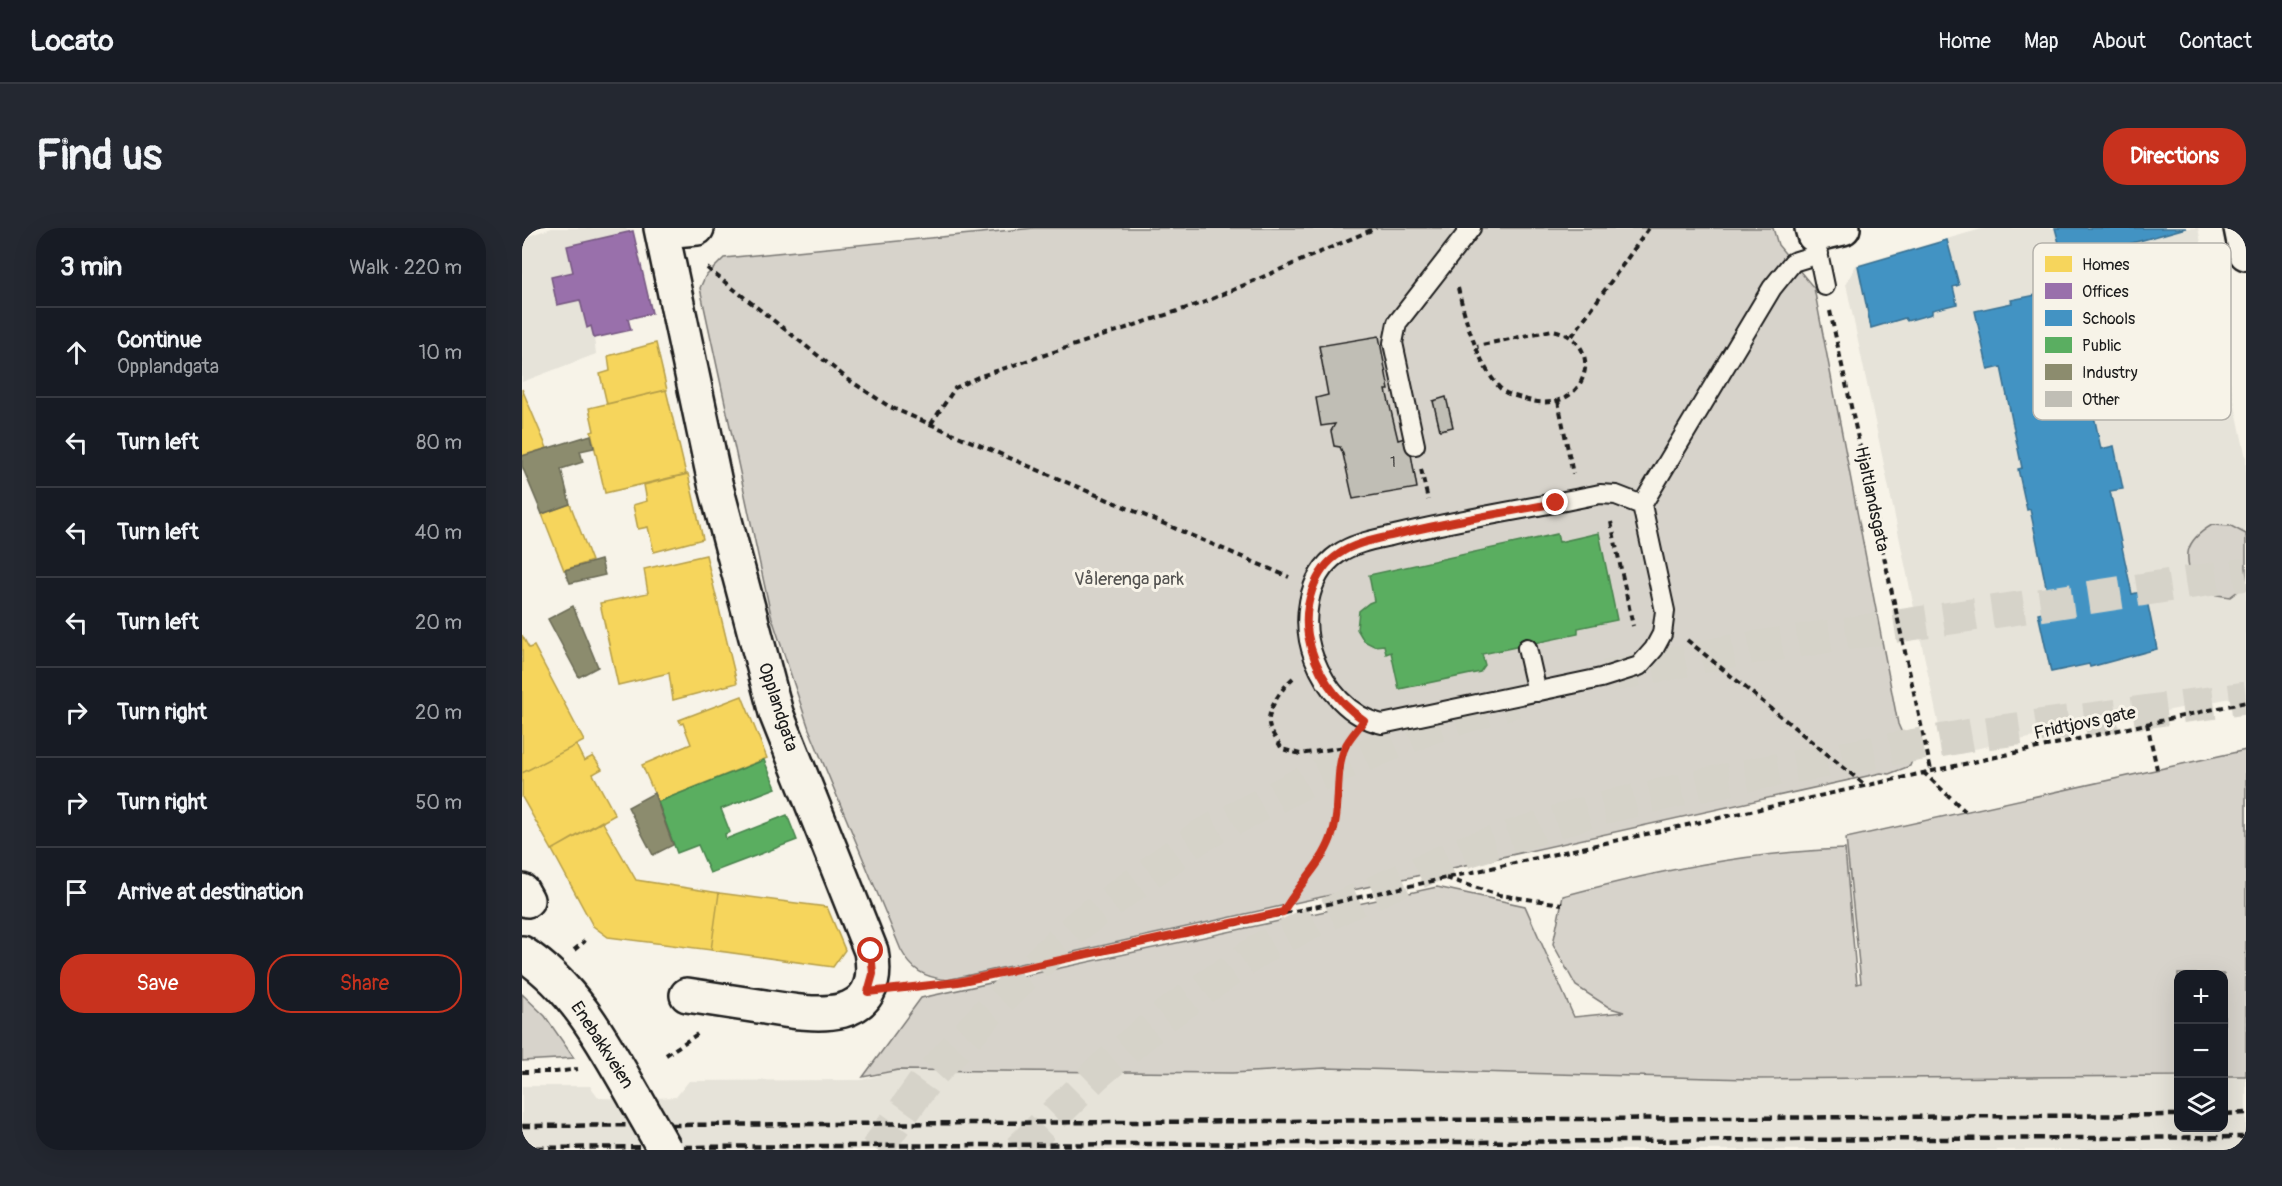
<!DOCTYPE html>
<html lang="en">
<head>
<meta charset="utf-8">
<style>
  body { margin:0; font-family:Pangolin,sans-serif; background:#242831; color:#f1f3f6 }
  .controls { position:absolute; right:18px; bottom:18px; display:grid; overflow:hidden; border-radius:12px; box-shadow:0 6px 24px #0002 }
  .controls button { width:54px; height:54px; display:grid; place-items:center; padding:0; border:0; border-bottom:2px solid #363941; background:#171b24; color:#f1f3f6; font:30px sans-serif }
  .stop { position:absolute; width:18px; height:18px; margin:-14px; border:4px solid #c8321e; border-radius:50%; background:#fff }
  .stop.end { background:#c8321e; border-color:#fff; box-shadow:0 2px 6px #0008 }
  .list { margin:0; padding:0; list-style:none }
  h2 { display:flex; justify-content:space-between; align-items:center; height:78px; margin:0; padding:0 24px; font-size:26px }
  h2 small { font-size:20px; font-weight:400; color:#9ea1a6 }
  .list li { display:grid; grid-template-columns:39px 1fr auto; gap:18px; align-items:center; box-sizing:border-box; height:90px; padding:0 24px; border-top:2px solid #363941 }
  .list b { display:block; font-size:22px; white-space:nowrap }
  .list p { margin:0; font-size:20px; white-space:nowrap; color:#9ea1a6 }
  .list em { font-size:20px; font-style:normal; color:#9ea1a6 }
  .actions { display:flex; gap:12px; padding:18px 24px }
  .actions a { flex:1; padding:14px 0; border:2px solid #c8321e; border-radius:24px; text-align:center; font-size:21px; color:#c8321e }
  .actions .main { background:#c8321e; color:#fff }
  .icon { flex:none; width:33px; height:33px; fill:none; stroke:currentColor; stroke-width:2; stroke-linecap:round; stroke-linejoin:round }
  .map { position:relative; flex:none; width:1724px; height:922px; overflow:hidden; border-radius:24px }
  header { display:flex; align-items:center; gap:36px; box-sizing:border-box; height:84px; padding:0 30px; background:#171b24; border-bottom:2px solid #363941 }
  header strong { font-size:28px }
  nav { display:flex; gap:33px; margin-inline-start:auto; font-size:21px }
  .intro { display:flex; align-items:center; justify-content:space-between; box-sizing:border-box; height:144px; padding:0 36px }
  h1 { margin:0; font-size:42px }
  .button { padding:15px 27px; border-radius:24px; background:#c8321e; color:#fff; font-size:21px; font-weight:700 }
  main { display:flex; gap:36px; padding:0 36px }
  aside { flex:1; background:#171b24; border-radius:24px; box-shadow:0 6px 24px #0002 }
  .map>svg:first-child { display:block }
  .built { fill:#e6e3d9 }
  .green { fill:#d7d3cb; stroke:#7a7874; stroke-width:1.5 }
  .homes { fill:#f6d55c; stroke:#b59e49; stroke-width:1.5 }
  .offices { fill:#9970ab; stroke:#745780; stroke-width:1.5 }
  .schools { fill:#4393c3; stroke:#376f91; stroke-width:1.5 }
  .public { fill:#5aae61; stroke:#47824c; stroke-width:1.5 }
  .industry { fill:#8c8c6e; stroke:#6a6a55; stroke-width:1.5 }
  .building { fill:#c0beb5; stroke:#1c1c1c; stroke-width:1.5 }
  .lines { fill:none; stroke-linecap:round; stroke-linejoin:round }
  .trunk-tunnel { stroke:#d6d3c9; stroke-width:33; stroke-dasharray:33 16; stroke-linecap:butt }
  .service-casing { stroke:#1c1c1c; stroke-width:22 }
  .minor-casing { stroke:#1c1c1c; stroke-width:38 }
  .path { stroke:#1c1c1c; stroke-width:4; stroke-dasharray:6 4.5; stroke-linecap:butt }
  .service { stroke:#f7f3e8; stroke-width:18 }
  .minor { stroke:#f7f3e8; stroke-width:33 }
  .rail { stroke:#1c1c1c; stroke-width:4.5; stroke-dasharray:9 4.5; stroke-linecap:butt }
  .minor-bridge-casing { stroke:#1c1c1c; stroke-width:38; stroke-linecap:butt }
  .minor-bridge { stroke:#f7f3e8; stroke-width:33 }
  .route { stroke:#c8321e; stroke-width:8 }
  .labels { text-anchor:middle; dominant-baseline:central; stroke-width:6; stroke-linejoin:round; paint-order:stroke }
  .number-label { font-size:15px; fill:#454442 }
  .street-label { font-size:18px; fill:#1c1c1c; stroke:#f7f3e8 }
  .park-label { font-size:18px; fill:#545351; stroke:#f7f3e8 }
  .key { fill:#f7f3e8; stroke:#b5b2ab; stroke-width:1.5 }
  .key-label { font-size:16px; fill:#1c1c1c }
</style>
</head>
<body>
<header>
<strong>Locato</strong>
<nav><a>Home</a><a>Map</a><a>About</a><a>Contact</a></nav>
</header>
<div class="intro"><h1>Find us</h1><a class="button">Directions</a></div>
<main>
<aside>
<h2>3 min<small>Walk · 220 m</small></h2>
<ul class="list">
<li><svg class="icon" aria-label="ahead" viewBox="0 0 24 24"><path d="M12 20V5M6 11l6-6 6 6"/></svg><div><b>Continue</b><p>Opplandgata</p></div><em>10 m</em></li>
<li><svg class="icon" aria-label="left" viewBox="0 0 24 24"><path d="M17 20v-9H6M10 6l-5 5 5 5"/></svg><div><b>Turn left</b></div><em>80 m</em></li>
<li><svg class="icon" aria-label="left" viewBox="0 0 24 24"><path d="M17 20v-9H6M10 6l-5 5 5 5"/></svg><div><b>Turn left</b></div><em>40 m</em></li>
<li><svg class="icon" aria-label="left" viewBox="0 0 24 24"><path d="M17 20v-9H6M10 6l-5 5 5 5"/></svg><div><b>Turn left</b></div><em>20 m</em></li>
<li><svg class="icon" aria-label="right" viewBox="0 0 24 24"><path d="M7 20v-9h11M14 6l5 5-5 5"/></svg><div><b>Turn right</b></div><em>20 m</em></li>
<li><svg class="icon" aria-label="right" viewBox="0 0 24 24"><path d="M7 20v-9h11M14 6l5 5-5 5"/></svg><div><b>Turn right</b></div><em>50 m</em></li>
<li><svg class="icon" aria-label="arrive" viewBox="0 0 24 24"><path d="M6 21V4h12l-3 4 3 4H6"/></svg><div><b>Arrive at destination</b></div></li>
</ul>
<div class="actions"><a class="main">Save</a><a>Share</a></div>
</aside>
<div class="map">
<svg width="1724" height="922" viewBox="0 0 1724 922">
  <rect width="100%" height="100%" fill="#f7f3e8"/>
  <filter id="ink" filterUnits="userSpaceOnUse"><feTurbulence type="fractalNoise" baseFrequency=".0167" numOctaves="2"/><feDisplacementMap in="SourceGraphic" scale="12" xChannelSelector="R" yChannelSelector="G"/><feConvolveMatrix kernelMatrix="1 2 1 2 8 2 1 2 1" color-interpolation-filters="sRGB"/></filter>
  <g filter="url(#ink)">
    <path class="built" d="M30,0h74l1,4 6,-1 19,82 -24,6 3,11 -37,8 2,16 -74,28v-144z
      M1463,0h213l48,230v237l-301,60 -99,-471 10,-19z
      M803,840l425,11 428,-3v52h46v-52h22v74h-1724v-64h68l9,12 37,1 40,-2 13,-16 172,-1 37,-10 334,3z"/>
    <path class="green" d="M512,0h739l5,17 36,43 84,436 15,34 -3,8 -21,8 -8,-1 -934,207c-24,-3 -35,-10 -46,-30l-92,-221 -38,-114 -71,-327 5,-11 19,-19z
      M1690,297l19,1 15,8v51l-16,12 -19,-3 -17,-8c-10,-30 -11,-44 18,-61z
      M1724,522v326h-22v-102h-46v102l-428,3 -425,-11 -93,5 -334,-3 -35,7 58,-79 516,-111 88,19 49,111 50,-5 -14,-4 -34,-22 -23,-42 10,-48c93,-25 186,-44 282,-47l12,135 4,-1 -15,-145z
      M0,766l23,22 29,42 -52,3z"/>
    <path class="homes" d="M134,115l11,47 -60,14 -7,-30 10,-3 -2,-15z
      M0,161l25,59 -25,8z
      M144,162l20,84 -81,19 -14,-61 3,-1 -5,-23z
      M166,246l15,65 -49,13 -6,-25 -10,2 -5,-24 14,-4 -3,-16z
      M48,276l22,57 -28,9 -22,-56z
      M184,327l31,128 -64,17 -4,-27 -51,12 -18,-82 48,-10 -4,-24z
      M0,407l7,13 5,-2 50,95 -62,32z
      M220,468l25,62 -109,44 -16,-37 49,-21 -8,-21 -2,1 -2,-4z
      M54,517l8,16 9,-5 9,13 -9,5 22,41 -63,35 -30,-53v-24z
      M80,593l34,59 83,13 -8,57 -103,-13 -15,-11 -41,-76z
      M197,665l108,14 18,43 -12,17 -122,-17z"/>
    <path class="offices" d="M111,3l19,82 -24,6 3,11 -37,8 -3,-12 -4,2 -7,-28 -23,5 -6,-28 22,-5 -6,-26z"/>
    <path class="schools" d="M1533,0h131l-122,34z
      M1425,12l12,45 -6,2 4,17 -25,6v4l-25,7 -2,-3 -34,10 -13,-62z
      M1560,60l12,59 -14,3 21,99 13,-3 9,43 -13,2 22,103 13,-3 12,58 -67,18 -1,-3 -38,8 -13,-59 13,-3 -21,-101 -3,1 -9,-41 4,-1 -21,-101 -13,3 -13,-59 37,-8 -1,-3 30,-6 1,3z"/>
    <path class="public" d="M1077,305l18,87 -39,8v6l-96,20 3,11 -5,7 -81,17 -8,-37 -5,2 -2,-9 -10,1 -10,-5 -7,-12 2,-18 10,-8 5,-2 -5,-26 188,-41 2,8z
      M242,532l12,28 -55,21 9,23 -5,2 1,5 61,-24 10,25 -87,33 -12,-28 -21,8 -19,-51z"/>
    <path class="industry" d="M69,207l3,13 -14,3 3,11 -22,7 9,35 -28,10 -20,-48v-10z
      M79,332l4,15 -35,8 -5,-13z
      M51,378l25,61 -19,10 -31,-58z
      M132,565l19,52 -20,10 -25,-48z"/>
    <path class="building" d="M857,108l10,54h-3l12,50 10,-3 9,51 -64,11 -10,-45 -3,-7 -6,-1 -3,-15 4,-7 -14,2 -5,-28 12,-3 -9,-49z
      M924,169l7,30 -13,3 -7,-29z"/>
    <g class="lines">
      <path class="trunk-tunnel" d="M1083,449l126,-26 515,-77
        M354,922l50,-70 79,-86 76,-71 118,-86 113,-59 120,-51 83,-26
        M497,922l75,-74 72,-61 96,-67 88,-45 114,-51 133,-43 151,-34 224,-40 274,-37"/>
      <defs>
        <path id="service" d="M1294,15l9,43
          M893,217l-22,-102 4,-20 74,-95
          M1120,277l-26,-10 -16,-1c-67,14 -135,24 -201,40 -20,5 -44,8 -61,20 -32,22 -37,70 -24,104 12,31 35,59 68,66l219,-46 38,-12 15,-17 8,-15 3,-23 -23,-106 130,-217 21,-26 26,-8
          M1005,420l10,44"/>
        <path id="minor" d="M139,0l54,255 61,230 95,238c14,76 -57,64 -106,56 -26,-4 -52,-8 -78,-12
          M1290,0l2,7 29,-7
          M1719,0l5,25
          M140,3l35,-3
          M0,663l5,9
          M0,725c54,35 83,92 114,146"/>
      </defs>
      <use href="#service" class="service-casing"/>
      <use href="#minor" class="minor-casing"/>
      <path class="path" d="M185,40l142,112 41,27 399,170
        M936,60c7,30 20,78 43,101 4,5 14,7 21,9 65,24 88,-58 30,-68l-75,16
        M1308,83l101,459
        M1050,108l77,-108
        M1036,173l15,73
        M409,196l24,-36 23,-11 227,-75 171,-74
        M899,241l7,31
        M1089,294l22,104
        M1165,412l178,145
        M771,450c-11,10 -29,35 -23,50 3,7 8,14 12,21l18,5 45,-7
        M1625,495l10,46
        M1401,544l42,39
        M924,650l53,17 63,9
        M761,684c16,-30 45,-52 52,-86 5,-25 0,-65 15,-85
        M52,722l11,-9
        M382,761l54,-7 370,-78 918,-202
        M144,827l33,-22
        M0,844h34l22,-3"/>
      <use href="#service" class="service"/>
      <use href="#minor" class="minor"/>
      <path class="rail" d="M1702,886l22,-1
        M0,898l1656,-11
        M0,920l1724,-11"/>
      <defs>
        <path id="minor-bridge" d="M114,871l29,51"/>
      </defs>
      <use href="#minor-bridge" class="minor-bridge-casing"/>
      <use href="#minor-bridge" class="minor-bridge"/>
    </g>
  </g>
  <g class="lines" filter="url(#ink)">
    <path class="route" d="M349,723l2,23 -5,18 90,-10 325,-70c14,-26 38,-46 48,-74 11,-29 3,-66 14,-91 4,-9 13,-18 19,-27 -29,-19 -50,-50 -56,-85 -5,-28 6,-65 31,-81 17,-12 40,-15 60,-20 52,-13 105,-21 157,-31"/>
  </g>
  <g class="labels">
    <g class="number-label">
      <text x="871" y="234">1</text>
    </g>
    <g class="street-label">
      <text transform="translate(1350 271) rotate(78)">Hjaltlandsgata</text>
      <text transform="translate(256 479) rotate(72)">Opplandgata</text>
      <text transform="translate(1563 495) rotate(-12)">Fridtjovs gate</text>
      <text transform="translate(80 817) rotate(57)">Enebakkveien</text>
    </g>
    <g class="park-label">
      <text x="607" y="351">Vålerenga park</text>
    </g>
  </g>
  <rect x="1511" y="15" width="198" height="177" rx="9" class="key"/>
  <rect x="1523" y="28" width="27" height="16" fill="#f6d55c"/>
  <rect x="1523" y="55" width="27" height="16" fill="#9970ab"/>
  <rect x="1523" y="82" width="27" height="16" fill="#4393c3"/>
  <rect x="1523" y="109" width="27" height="16" fill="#5aae61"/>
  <rect x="1523" y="136" width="27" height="16" fill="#8c8c6e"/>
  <rect x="1523" y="163" width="27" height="16" fill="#c0beb5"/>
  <g class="key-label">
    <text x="1560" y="42">Homes</text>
    <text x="1560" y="69">Offices</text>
    <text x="1560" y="96">Schools</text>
    <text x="1560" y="123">Public</text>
    <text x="1560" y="150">Industry</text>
    <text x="1560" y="177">Other</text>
  </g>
</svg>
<div class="controls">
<button>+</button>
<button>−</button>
<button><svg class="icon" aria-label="layers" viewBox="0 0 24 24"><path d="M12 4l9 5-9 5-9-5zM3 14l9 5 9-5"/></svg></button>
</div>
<div class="stop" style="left:349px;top:723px"></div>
<div class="stop end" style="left:1034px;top:275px"></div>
</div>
</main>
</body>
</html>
